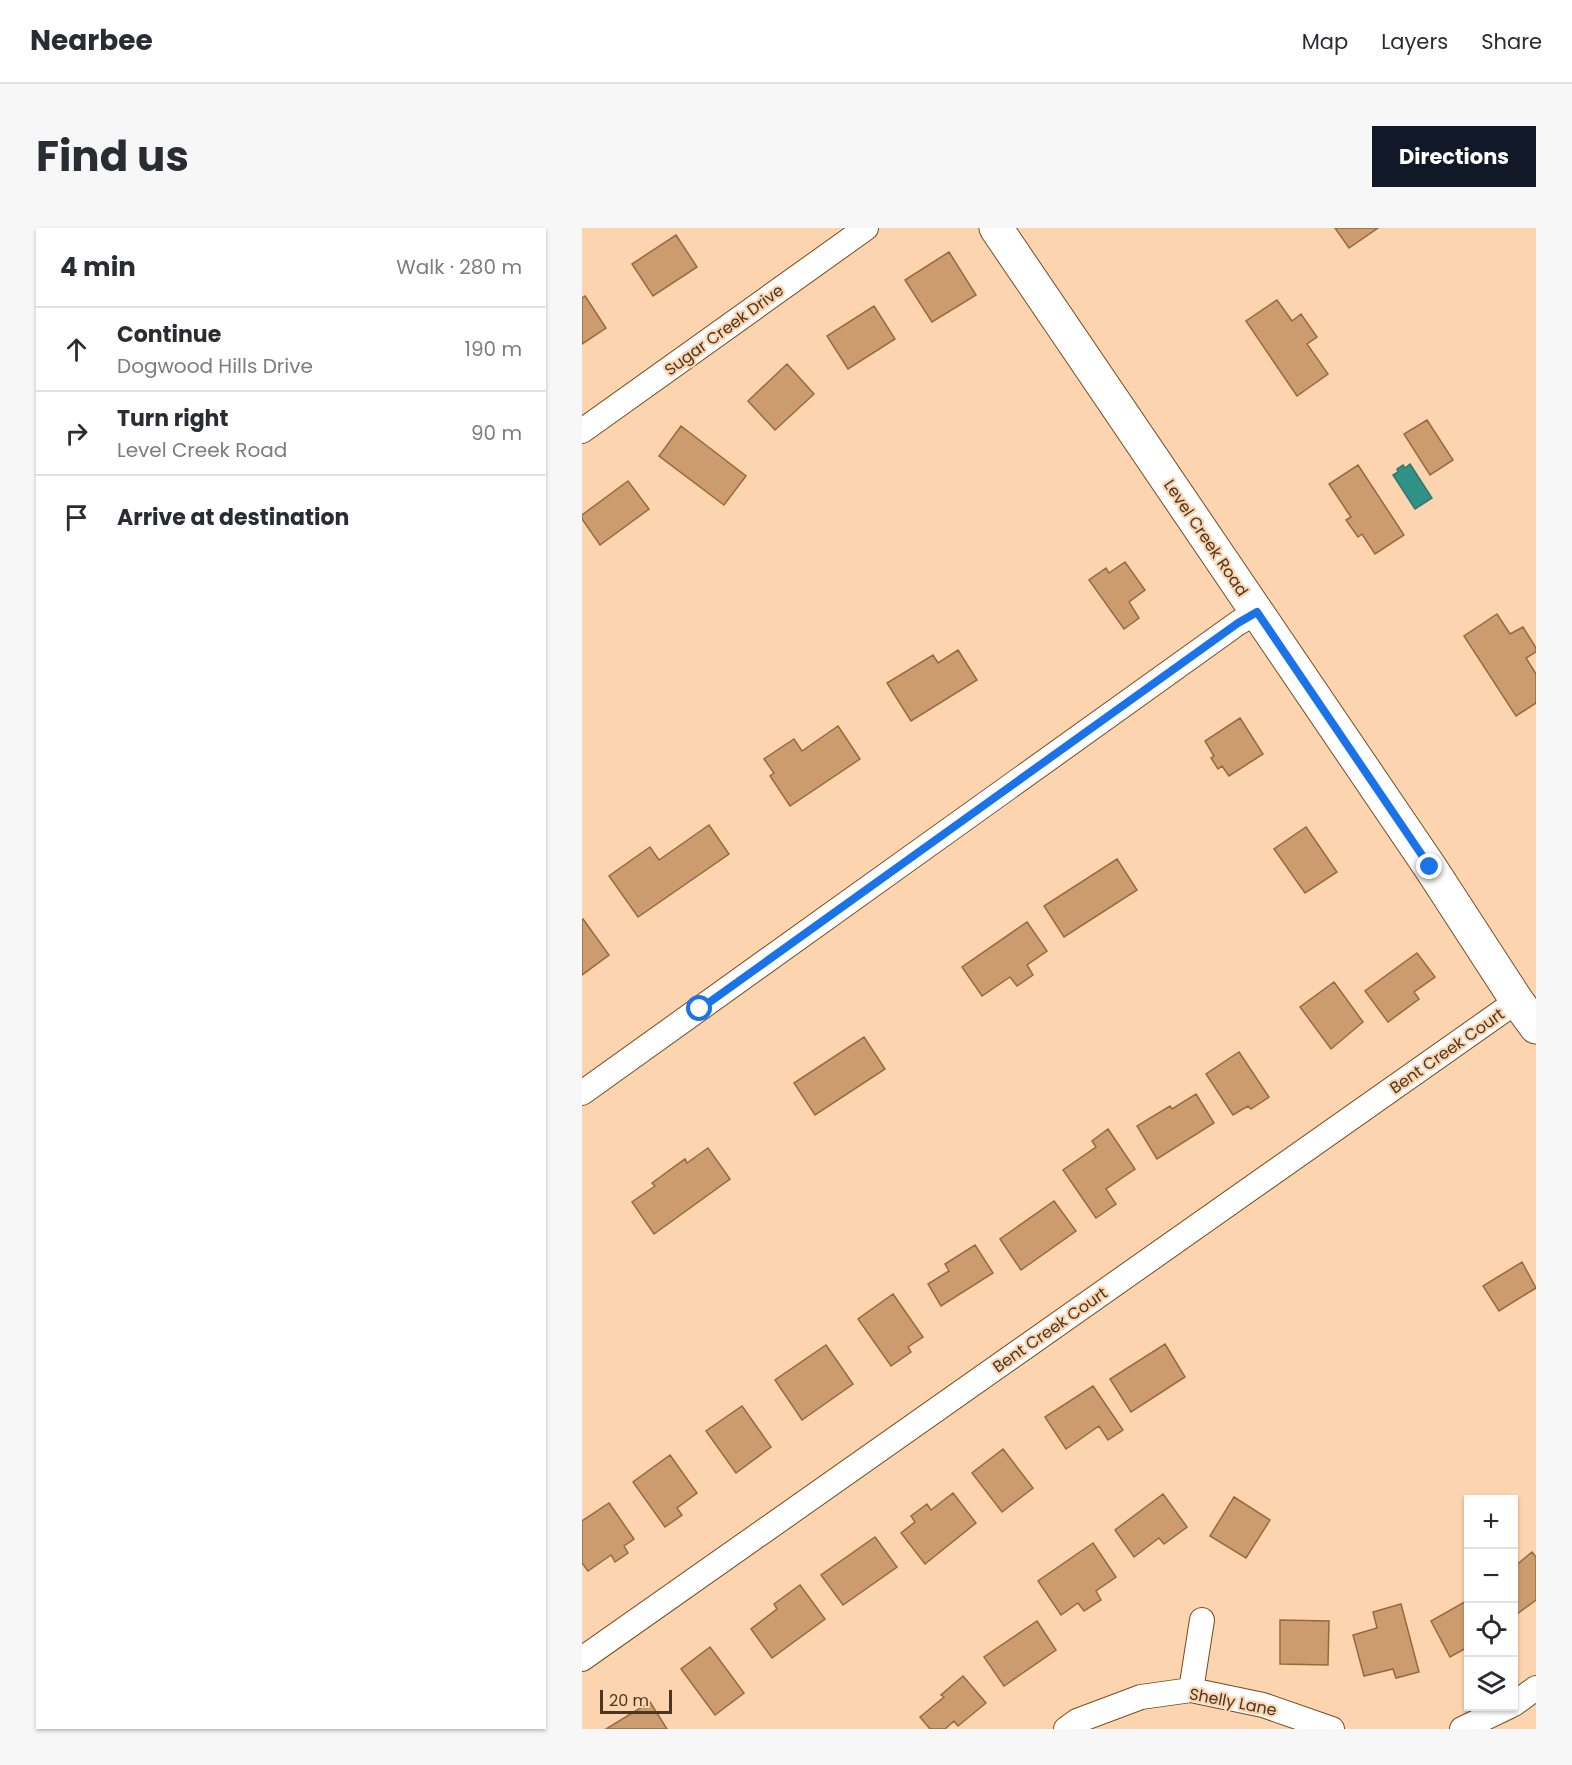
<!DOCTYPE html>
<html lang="en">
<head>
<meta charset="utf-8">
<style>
  body { margin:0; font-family:Poppins,sans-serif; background:#f7f7f7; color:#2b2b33 }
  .controls { position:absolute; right:18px; bottom:18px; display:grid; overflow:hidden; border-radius:0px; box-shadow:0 2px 4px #0004 }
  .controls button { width:54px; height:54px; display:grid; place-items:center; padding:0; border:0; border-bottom:2px solid #e1e1e2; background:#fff; color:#2b2b33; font:30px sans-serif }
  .scale { position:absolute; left:18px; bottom:15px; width:72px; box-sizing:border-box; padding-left:6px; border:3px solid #493623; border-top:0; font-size:16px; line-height:21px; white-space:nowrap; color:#493623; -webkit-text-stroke:4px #fcd4af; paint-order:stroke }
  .stop { position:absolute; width:18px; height:18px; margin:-14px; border:4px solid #1a73e8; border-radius:50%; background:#fff }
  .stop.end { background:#1a73e8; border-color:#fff; box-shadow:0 2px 6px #0008 }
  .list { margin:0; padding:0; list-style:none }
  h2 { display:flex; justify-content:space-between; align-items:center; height:78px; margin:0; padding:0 24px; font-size:26px }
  h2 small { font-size:20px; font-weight:400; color:#7c7c81 }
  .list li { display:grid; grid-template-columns:39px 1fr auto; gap:18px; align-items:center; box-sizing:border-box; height:84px; padding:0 24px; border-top:2px solid #e1e1e2 }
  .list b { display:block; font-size:22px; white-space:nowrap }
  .list p { margin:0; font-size:20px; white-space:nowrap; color:#7c7c81 }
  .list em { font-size:20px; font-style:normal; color:#7c7c81 }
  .icon { flex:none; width:33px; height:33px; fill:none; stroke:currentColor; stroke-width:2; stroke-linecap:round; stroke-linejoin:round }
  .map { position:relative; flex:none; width:954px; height:1501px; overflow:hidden; border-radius:0px }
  header { display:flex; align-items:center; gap:36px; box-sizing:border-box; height:84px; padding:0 30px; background:#fff; border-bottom:2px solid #e1e1e2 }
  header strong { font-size:28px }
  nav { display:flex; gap:33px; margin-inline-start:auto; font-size:21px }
  .intro { display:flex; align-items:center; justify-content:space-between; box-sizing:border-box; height:144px; padding:0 36px }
  h1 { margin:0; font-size:42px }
  .button { padding:15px 27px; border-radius:0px; background:#111827; color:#fff; font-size:21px; font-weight:700 }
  main { display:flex; gap:36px; padding:0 36px }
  aside { flex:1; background:#fff; border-radius:0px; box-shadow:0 2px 4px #0004 }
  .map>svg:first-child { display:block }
  .water { fill:#2f9287; stroke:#377669; stroke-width:1.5 }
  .building { fill:#cc9c6f; stroke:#966a3d; stroke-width:1.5 }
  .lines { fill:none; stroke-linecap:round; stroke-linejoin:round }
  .street-casing { stroke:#764c1e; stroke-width:26 }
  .secondary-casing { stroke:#764c1e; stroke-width:35 }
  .street { stroke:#fff; stroke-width:24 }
  .secondary { stroke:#fff; stroke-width:33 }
  .route { stroke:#1a73e8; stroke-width:8 }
  .labels { text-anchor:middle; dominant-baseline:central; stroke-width:4.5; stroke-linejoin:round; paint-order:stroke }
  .street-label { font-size:16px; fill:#493623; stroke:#fcd4af }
</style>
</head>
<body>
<header>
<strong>Nearbee</strong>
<nav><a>Map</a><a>Layers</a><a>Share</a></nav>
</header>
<div class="intro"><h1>Find us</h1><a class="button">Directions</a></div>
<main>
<aside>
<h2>4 min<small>Walk · 280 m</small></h2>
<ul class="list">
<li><svg class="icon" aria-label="ahead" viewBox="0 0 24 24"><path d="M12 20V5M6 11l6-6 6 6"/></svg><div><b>Continue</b><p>Dogwood Hills Drive</p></div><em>190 m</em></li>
<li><svg class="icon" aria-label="right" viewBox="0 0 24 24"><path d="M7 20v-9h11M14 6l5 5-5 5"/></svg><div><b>Turn right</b><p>Level Creek Road</p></div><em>90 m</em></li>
<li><svg class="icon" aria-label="arrive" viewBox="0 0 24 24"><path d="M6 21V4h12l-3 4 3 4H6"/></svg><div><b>Arrive at destination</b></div></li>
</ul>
</aside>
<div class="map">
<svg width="954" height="1501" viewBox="0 0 954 1501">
  <rect width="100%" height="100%" fill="#fcd4af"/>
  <path class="water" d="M828,236l22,34 -17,11 -22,-34 5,-3 -1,-3 6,-4 2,3z"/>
  <path class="building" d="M753,0h43l-29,20z
    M94,7l21,32 -44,29 -21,-32z
    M367,24l27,43 -44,27 -27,-42z
    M3,68l21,32 -24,16v-46z
    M695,72l15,21 9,-7 16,23 -10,7 21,30 -31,22 -51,-75z
    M292,78l21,33 -47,30 -21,-33z
    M205,136l27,30 -39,36 -27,-29z
    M845,192l26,40 -23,15 -26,-41z
    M99,198l65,50 -22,29 -65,-49z
    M776,237l46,70 -29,19 -13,-20 -4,3 -12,-17 5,-3 -22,-33z
    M46,253l21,28 -49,36 -18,-26v-4z
    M543,334l20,28 -16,12 10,16 -15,11 -35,-49 17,-12 3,5z
    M915,386l13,20 13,-7 13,21v4l-10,6 10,16v29l-20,13 -52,-80z
    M376,422l19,30 -66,41 -24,-38 46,-28 5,8z
    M658,490l23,36 -34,22 -7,-10 -4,3 -7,-11 3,-2 -9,-15z
    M256,498l22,33 -70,47 -20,-30 4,-3 -10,-14 30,-20 8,12z
    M127,597l20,29 -91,63 -29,-41 41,-29 9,13z
    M724,599l31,45 -32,21 -31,-44z
    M535,631l20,31 -73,47 -20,-31z
    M1,691l26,36 -27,20v-55z
    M445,694l20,29 -20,14 6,10 -16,11 -7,-9 -28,19 -20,-29z
    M835,725l18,24 -21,15 5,7 -31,23 -23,-31z
    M752,754l29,40 -32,27 -31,-42z
    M282,809l21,32 -70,46 -21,-32z
    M657,824l30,45 -18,12 -3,-3 -15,9 -27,-41z
    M614,866l18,29 -57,36 -20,-33 33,-20 2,3z
    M526,901l27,40 -29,20 10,15 -20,14 -33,-48 33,-23 -4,-6z
    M126,920l22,31 -76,55 -22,-32 23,-16 -3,-3 33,-24 2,4z
    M472,973l22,30 -55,39 -21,-31z
    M393,1017l18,28 -52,33 -13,-22 21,-13 -4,-7z
    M940,1034l14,26 -37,23 -16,-25z
    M311,1066l30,43 -15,10 3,5 -20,14 -33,-47z
    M583,1116l20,33 -54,35 -21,-33z
    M244,1117l27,39 -51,36 -27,-40z
    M511,1158l30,44 -15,10 -9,-14 -33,23 -21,-32z
    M160,1178l29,41 -35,26 -30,-42z
    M421,1221l30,39 -31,24 -30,-39z
    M88,1227l27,38 -20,15 5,7 -17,12 -32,-45z
    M371,1265l23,30 -51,41 -24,-31 14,-11 -4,-6 16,-12 4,6z
    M581,1266l24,33 -23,17 -5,-6 -25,19 -19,-27z
    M652,1269l36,23 -24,38 -36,-22z
    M27,1275l25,36 -10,7 4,7 -13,9 -4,-7 -23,16 -6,-8v-42z
    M293,1309l22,30 -54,38 -22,-30z
    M511,1315l23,34 -20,14 5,9 -17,11 -6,-8 -17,12 -23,-34z
    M950,1324l4,5v43l-19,14 -3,-4v-43z
    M218,1357l25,34 -53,39 -21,-29 26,-20 -3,-5z
    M886,1372v47l-18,10 -19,-36z
    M819,1376l18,68 -23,6 -3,-9 -29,7 -11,-41 24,-7 -4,-16z
    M698,1392l49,1 -1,44 -48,-1z
    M455,1393l19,29 -52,36 -20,-29z
    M128,1419l34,46 -29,22 -34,-46z
    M381,1448l23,27 -28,23 -4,-5 -9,8h-15l-10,-12 24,-20 -3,-2z
    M68,1474l17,27h-61z"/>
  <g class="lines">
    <defs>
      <path id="street" d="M0,203l284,-203
        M0,865l656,-470 19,-11
        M0,1431l935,-658
        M609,1462l11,-70
        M932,1476l22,-16
        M484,1501l11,-8 64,-24 50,-7 72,15 69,24
        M880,1501l48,-23"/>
      <path id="secondary" d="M414,0l434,639 87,134 19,26"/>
    </defs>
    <use href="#street" class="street-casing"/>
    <use href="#secondary" class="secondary-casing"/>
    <use href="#street" class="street"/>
    <use href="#secondary" class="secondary"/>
  </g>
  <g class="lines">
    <path class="route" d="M118,781l538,-386 19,-11 173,255"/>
  </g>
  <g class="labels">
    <g class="street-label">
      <text transform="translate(142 102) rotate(-36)">Sugar Creek Drive</text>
      <text transform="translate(624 310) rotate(56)">Level Creek Road</text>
      <text transform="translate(865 823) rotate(-35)">Bent Creek Court</text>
      <text transform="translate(468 1102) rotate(-35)">Bent Creek Court</text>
      <text transform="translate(651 1474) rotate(11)">Shelly Lane</text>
    </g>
  </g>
</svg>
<div class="controls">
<button>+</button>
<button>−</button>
<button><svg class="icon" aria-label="locate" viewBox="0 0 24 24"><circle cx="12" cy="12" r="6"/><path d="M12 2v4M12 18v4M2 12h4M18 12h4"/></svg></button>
<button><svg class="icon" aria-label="layers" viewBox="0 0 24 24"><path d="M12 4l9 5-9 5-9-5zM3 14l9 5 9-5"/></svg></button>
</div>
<div class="scale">20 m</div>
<div class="stop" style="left:118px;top:781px"></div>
<div class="stop end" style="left:848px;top:639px"></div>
</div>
</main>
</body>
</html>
